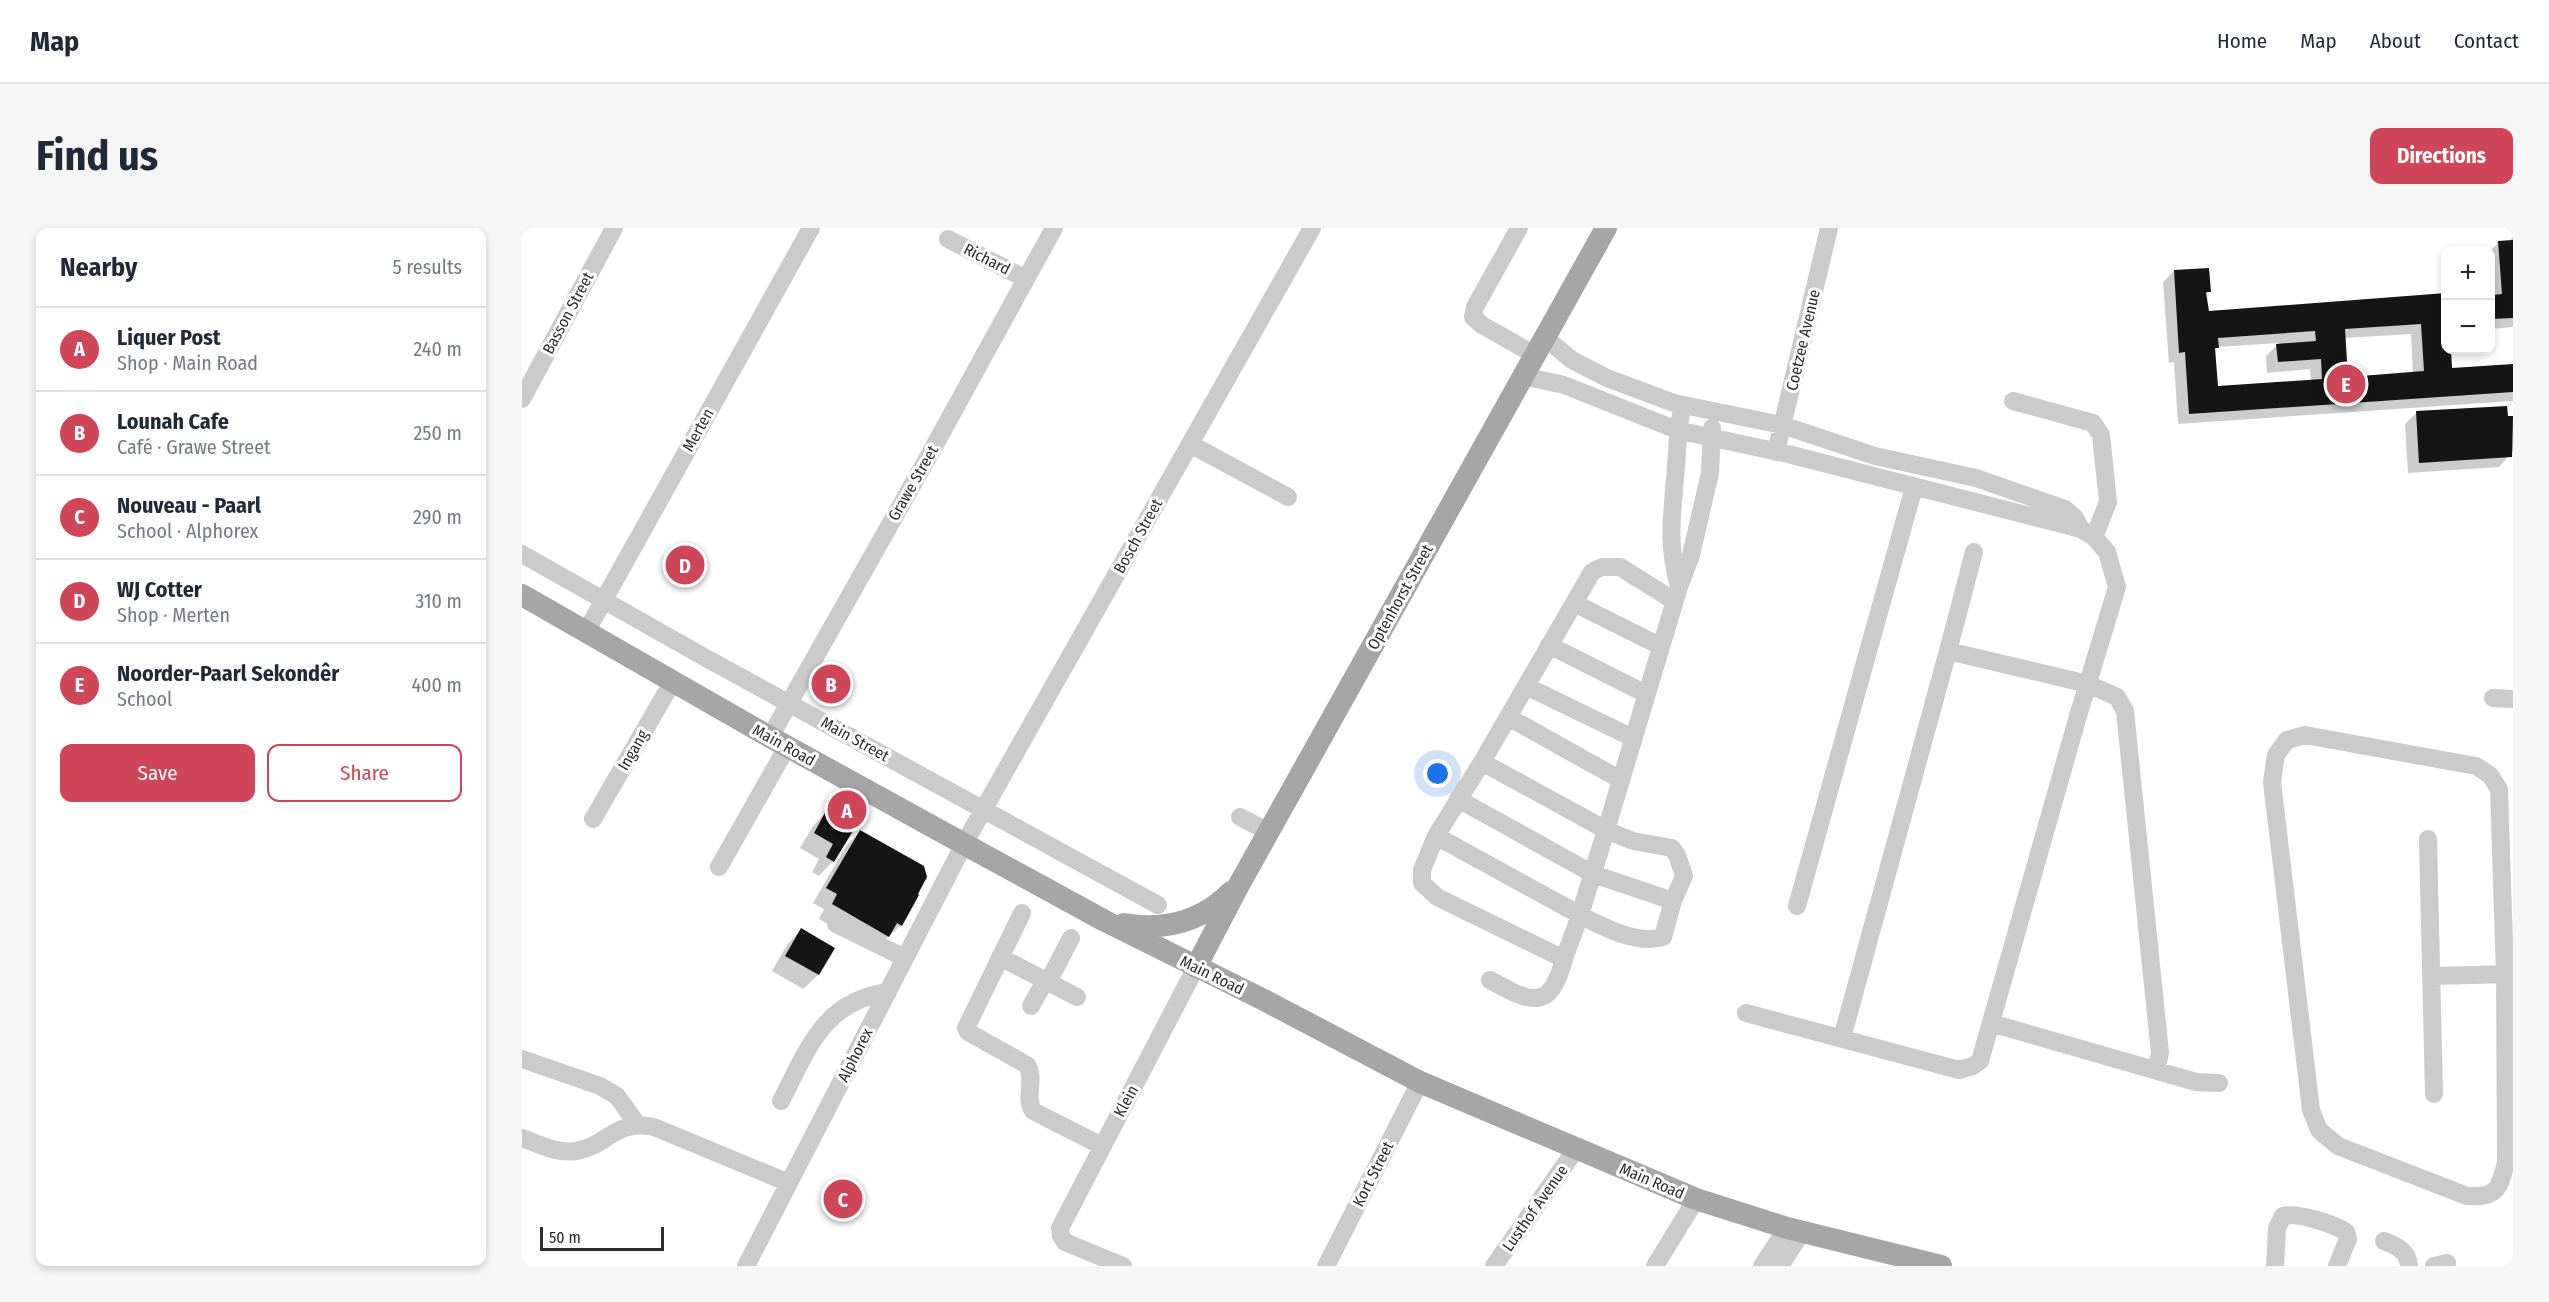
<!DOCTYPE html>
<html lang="en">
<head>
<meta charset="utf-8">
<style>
  body { margin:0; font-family:"Fira Sans Condensed",sans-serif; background:#f6f6f7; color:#1f2937 }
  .controls { position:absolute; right:18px; top:18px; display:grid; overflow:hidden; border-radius:12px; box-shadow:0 3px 9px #0003 }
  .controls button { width:54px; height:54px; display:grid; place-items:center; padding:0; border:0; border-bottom:2px solid #e0e1e3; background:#fff; color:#1f2937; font:30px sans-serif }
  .scale { position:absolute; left:18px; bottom:15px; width:124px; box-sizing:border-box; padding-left:6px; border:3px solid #2e2e2e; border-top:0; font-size:16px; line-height:21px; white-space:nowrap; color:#2e2e2e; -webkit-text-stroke:4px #fff; paint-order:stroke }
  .you { position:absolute; left:916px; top:546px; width:21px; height:21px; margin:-15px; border:4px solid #fff; border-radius:50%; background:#1a73e8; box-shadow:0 0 0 9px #1a73e833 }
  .badge { display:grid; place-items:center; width:39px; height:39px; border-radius:50%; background:#ce4658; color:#fff; font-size:20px; font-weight:700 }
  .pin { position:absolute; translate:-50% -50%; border:3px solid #fff; box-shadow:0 2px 6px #0006 }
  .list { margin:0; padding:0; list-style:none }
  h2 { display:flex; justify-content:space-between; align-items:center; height:78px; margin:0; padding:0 24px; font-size:26px }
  h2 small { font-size:20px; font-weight:400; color:#747a83 }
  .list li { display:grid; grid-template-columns:39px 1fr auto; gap:18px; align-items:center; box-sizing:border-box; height:84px; padding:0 24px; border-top:2px solid #e0e1e3 }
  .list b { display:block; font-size:22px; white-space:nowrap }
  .list p { margin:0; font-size:20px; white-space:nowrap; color:#747a83 }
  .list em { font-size:20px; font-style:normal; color:#747a83 }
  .actions { display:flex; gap:12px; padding:18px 24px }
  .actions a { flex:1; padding:14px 0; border:2px solid #ce4658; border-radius:12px; text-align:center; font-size:21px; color:#ce4658 }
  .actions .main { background:#ce4658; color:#fff }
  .map { position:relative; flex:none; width:1991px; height:1038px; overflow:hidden; border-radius:12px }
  header { display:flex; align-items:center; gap:36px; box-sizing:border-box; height:84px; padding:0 30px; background:#fff; border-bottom:2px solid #e0e1e3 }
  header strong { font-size:28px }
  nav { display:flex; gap:33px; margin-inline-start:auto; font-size:21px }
  .intro { display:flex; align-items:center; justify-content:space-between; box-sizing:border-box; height:144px; padding:0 36px }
  h1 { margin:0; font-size:42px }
  .button { padding:15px 27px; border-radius:12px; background:#ce4658; color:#fff; font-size:21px; font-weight:700 }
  main { display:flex; gap:36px; padding:0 36px }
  aside { flex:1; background:#fff; border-radius:12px; box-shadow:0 3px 9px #0003 }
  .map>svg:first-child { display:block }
  .shadow { fill:#0003; fill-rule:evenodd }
  .building { fill:#151515; fill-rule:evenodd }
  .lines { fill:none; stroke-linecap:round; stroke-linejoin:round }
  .minor { stroke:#cbcbcb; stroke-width:18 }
  .major { stroke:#a6a6a6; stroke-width:22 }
  .labels { text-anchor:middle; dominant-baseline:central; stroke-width:6; stroke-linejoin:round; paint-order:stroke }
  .street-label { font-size:16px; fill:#2e2e2e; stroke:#fff }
</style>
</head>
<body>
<header>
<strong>Map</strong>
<nav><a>Home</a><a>Map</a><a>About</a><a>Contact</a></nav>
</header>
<div class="intro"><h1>Find us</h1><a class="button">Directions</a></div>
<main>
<aside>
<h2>Nearby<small>5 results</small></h2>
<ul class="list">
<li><span class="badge">A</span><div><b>Liquer Post</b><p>Shop · Main Road</p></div><em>240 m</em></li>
<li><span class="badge">B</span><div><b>Lounah Cafe</b><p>Café · Grawe Street</p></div><em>250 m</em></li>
<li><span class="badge">C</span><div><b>Nouveau - Paarl</b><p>School · Alphorex</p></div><em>290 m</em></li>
<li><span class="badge">D</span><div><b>WJ Cotter</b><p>Shop · Merten</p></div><em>310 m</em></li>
<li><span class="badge">E</span><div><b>Noorder-Paarl Sekondêr</b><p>School</p></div><em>400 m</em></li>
</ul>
<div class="actions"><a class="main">Save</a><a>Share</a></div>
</aside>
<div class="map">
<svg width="1991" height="1038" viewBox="0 0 1991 1038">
  <rect width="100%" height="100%" fill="#fff"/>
  <path class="shadow" d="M1991,9v90l-23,2v-78l9,-9 10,-1z
    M1652,43l36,20 -5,4 3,17 238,-17v55h3l2,20 62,-4v35l-335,23 -4,-62 -5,1 -6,-81zM1889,106l2,40 -67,4 -2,-40zM1757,115l-13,13 1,17 43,-4 1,12 -95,6 -2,-36 3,-4z
    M1894,185l97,4v34l-14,16 -91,6 -3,-49z
    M305,583l27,16 -21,34 -14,15 -7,-4 7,-13 -19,-11 13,-22z
    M338,604l41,93 -28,26 -54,-32 5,-10 -11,-6 33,-57z
    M279,702l32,18 -15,27 -15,14 -31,-18 15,-26z"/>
  <path class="building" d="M1991,12v78l-23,1v-29l3,5 9,-1 -4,-53z
    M1687,40l2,24h-5l3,19 237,-18v57h5l1,18 61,-4v28l-324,22 -4,-62 -6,1 -5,-83zM1899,96l3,47 -76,6 -3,-48zM1793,103l1,10 -40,3 2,18 43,-3 1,20 -104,7 -3,-38h4l-1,-10z
    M1985,178l1,10h5l-1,41 -93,6 -3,-52z
    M305,581l29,17 -22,36 -8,-5 7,-13 -19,-11z
    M338,602l64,36 3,11 -9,17 1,1 -17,31 -5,-3 -8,14 -57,-33 5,-10 -11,-6z
    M279,700l34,20 -16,27 -34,-19z"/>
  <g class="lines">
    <path class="minor" d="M997,0l-44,79 -2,10 9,8 53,30
      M426,11l78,40
      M1022,109l28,23 35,18 67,25 108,22 93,31 101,22 89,31 10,9 6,11
      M1001,148l41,9 113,45 111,24 293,75 13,8 13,15 10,35 -39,129 -98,345 -7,5 -14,4 -213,-57
      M0,171l92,-171
      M1491,173l80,22 8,12 7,67 -14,35
      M1161,177c-6,24 -5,37 -7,61 -3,47 -10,73 3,121l12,-32 19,-82 2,-45
      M668,216l98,53
      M1254,224l53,-224
      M0,326l182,103 454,248
      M1151,372l-53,-33h-18l-10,5 -110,190 124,68 73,-243
      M1052,375l86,43
      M64,404l225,-404
      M1027,417l97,49
      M1426,423l26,-99
      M1004,458l107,52
      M1971,470l20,1
      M986,489l113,63
      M1783,507l171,31 14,9 9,14 6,185 1,189c-7,26 -9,35 -39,33l-129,-50 -19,-16 -8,-20 -39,-328 4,-27 11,-15z
      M248,509l161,-285 123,-224
      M936,571l135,75 80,27
      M718,589l29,15
      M71,591l80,-138
      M1084,602l27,11 39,7 5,7 7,21 -11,25 -10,36c-26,8 -60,-10 -83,-22z
      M914,608l-14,34v13l15,14 127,62 16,-44 -144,-79 46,-74
      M1906,611l6,255
      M197,639l68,-120
      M1275,678l117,-419
      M500,685l-56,115 2,4 59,33c9,15 -3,32 6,46l69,35
      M314,696l69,34
      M478,729l77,40
      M1909,748l82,-2
      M968,752c40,22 60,33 74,-21
      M526,754l23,-44
      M509,778l14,-25
      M1469,795l205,59 23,1
      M1320,810l106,-387 140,33 29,13 8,14 35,342 -4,17
      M0,831l78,27 17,10 20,28
      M259,873c27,-52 42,-100 107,-109
      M0,910c16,6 36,16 54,13 32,-5 38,-32 78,-24l135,56
      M1862,1013c13,5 24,10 25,25
      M224,1038l218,-422 348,-616
      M601,1038l-58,-24 -4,-6 -1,-8 136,-261
      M804,1038l94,-184
      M972,1038l82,-117
      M1133,1038l41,-67
      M1240,1038l25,-38
      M1258,1038l22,-34
      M1753,1038l2,-38 6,-12c14,-4 51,8 63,16l2,7 -11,27
      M1912,1038l13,-3"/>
    <path class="major" d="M0,367l248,142 194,107 141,77 159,79 156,82 276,117 91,29 154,38
      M602,696c41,7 77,-2 107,-32
      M674,739l44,-84 366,-655"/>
  </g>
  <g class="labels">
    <g class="street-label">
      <text transform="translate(465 31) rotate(27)">Richard</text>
      <text transform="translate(46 85) rotate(-62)">Basson Street</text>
      <text transform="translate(1281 112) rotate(-77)">Coetzee Avenue</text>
      <text transform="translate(176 202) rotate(-61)">Merten</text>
      <text transform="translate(391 255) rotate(-60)">Grawe Street</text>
      <text transform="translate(616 308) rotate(-61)">Bosch Street</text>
      <text transform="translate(878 369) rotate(-61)">Optenhorst Street</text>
      <text transform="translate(333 511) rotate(29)">Main Street</text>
      <text transform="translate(262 517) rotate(29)">Main Road</text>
      <text transform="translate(111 522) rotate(-60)">Ingang</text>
      <text transform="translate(690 747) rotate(26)">Main Road</text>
      <text transform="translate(333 827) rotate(-63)">Alphorex</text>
      <text transform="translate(604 873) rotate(-62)">Klein</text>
      <text transform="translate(851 946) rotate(-63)">Kort Street</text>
      <text transform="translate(1130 953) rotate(23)">Main Road</text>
      <text transform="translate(1013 980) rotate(-55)">Lusthof Avenue</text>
    </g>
  </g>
</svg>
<div class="controls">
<button>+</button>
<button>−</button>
</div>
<div class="scale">50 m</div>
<div class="you"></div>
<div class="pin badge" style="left:325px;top:582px">A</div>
<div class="pin badge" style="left:309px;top:456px">B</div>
<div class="pin badge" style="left:321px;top:971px">C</div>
<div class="pin badge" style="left:163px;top:337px">D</div>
<div class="pin badge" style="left:1824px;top:156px">E</div>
</div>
</main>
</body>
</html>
